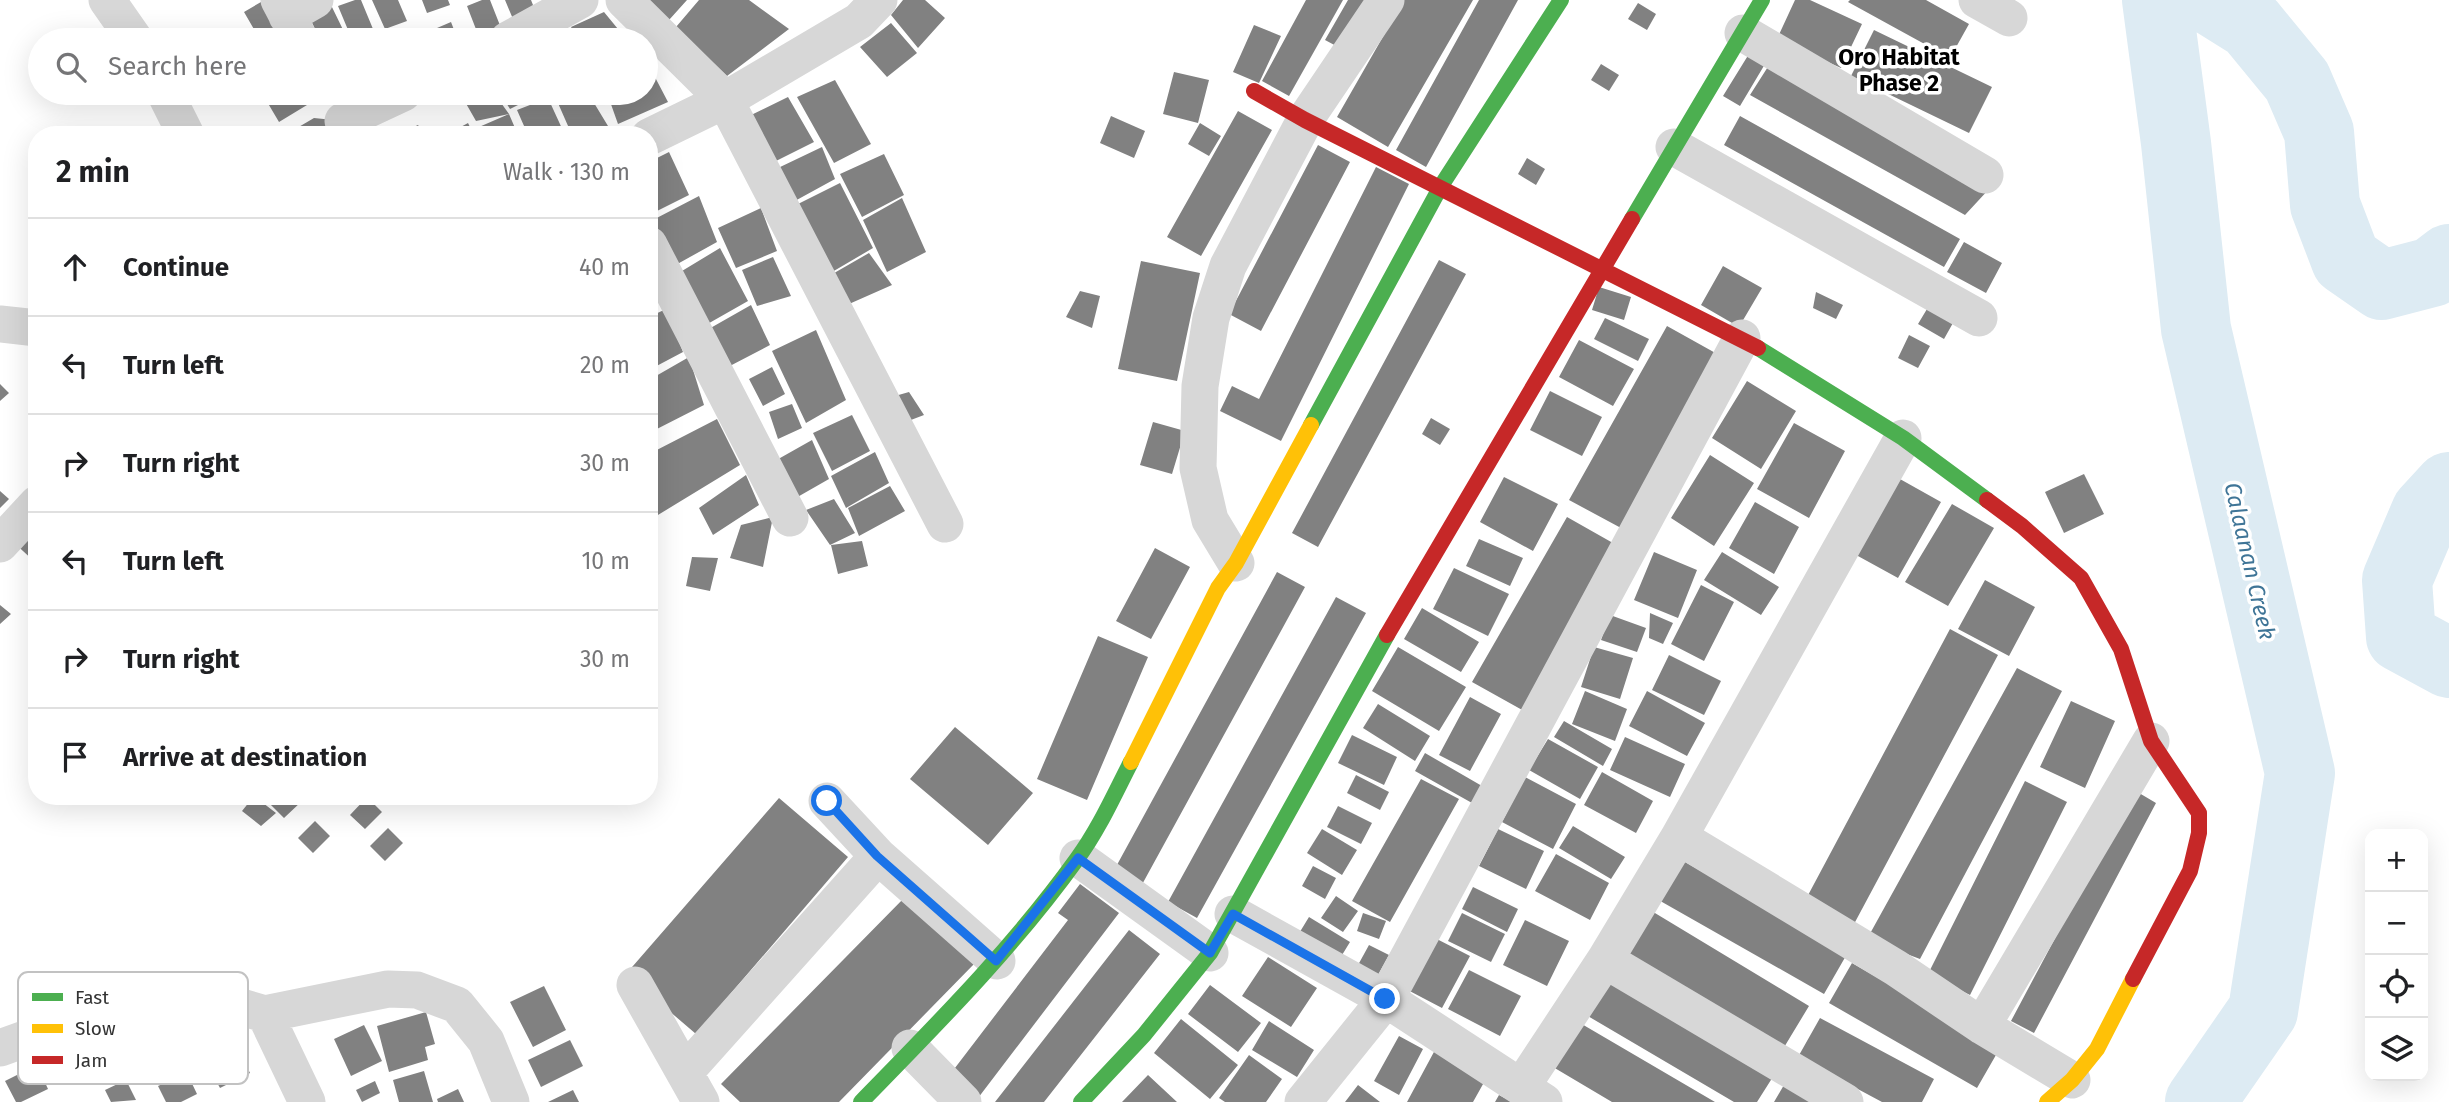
<!DOCTYPE html>
<html lang="en">
<head>
<meta charset="utf-8">
<style>
  body { margin:0; font-family:"Fira Sans",sans-serif; background:#f2f2f2; color:#202124 }
  .controls { position:absolute; right:21px; bottom:21px; display:grid; overflow:hidden; border-radius:14px; box-shadow:0 7px 28px #0002 }
  .controls button { width:63px; height:63px; display:grid; place-items:center; padding:0; border:0; border-bottom:2px solid #e0e0e0; background:#fff; color:#202124; font:35px sans-serif }
  .stop { position:absolute; width:21px; height:21px; margin:-16px; border:5px solid #1a73e8; border-radius:50%; background:#fff }
  .stop.end { background:#1a73e8; border-color:#fff; box-shadow:0 2px 7px #0008 }
  .list { margin:0; padding:0; list-style:none }
  h2 { display:flex; justify-content:space-between; align-items:center; height:91px; margin:0; padding:0 28px; font-size:30px }
  h2 small { font-size:23px; font-weight:400; color:#757577 }
  .list li { display:grid; grid-template-columns:46px 1fr auto; gap:21px; align-items:center; box-sizing:border-box; height:98px; padding:0 28px; border-top:2px solid #e0e0e0 }
  .list b { display:block; font-size:26px; white-space:nowrap }
  .list em { font-size:23px; font-style:normal; color:#757577 }
  .icon { flex:none; width:38px; height:38px; fill:none; stroke:currentColor; stroke-width:2; stroke-linecap:round; stroke-linejoin:round }
  .map { position:relative; flex:none; width:2449px; height:1102px; overflow:hidden }
  .search { position:absolute; background:#fff; box-shadow:0 7px 28px #0002; left:28px; top:28px; width:630px; height:77px; display:flex; align-items:center; gap:18px; box-sizing:border-box; padding:0 24px; border-radius:38px; color:#757577; font-size:26px }
  .panel { position:absolute; background:#fff; box-shadow:0 7px 28px #0002; left:28px; top:126px; width:630px; height:679px; border-radius:28px }
  .map>svg:first-child { display:block }
  .lines { fill:none; stroke-linecap:round; stroke-linejoin:round }
  .river { stroke:#ddebf3; stroke-width:70 }
  .building { fill:#818181 }
  .street { stroke:#d7d7d7; stroke-width:37 }
  .fast { stroke:#4caf50; stroke-width:16 }
  .slow { stroke:#ffc107; stroke-width:16 }
  .jam { stroke:#c62828; stroke-width:16 }
  .route { stroke:#1a73e8; stroke-width:9 }
  .labels { text-anchor:middle; dominant-baseline:central; stroke-width:7; stroke-linejoin:round; paint-order:stroke }
  .neighbourhood-label { font-size:23px; font-weight:bold; fill:#000; stroke:#fff }
  .water-label { font-size:23px; font-style:italic; fill:#3f7597; stroke:#fff }
  .key { fill:#fff; stroke:#c2c2c2; stroke-width:2 }
  .key-label { font-size:19px; fill:#333 }
</style>
</head>
<body>
<div class="map">
<svg width="2449" height="1102" viewBox="0 0 2449 1102">
  <rect width="100%" height="100%" fill="#fff"/>
  <g class="lines">
    <path class="river" d="M2157,0l19,143 20,186 104,444 -37,238 -63,91
      M2211,0l40,25 46,56 22,51 6,73 21,55 36,25 50,-13 17,-13
      M2449,487l-23,25 -29,68 4,57 48,26"/>
  </g>
  <path class="building" d="M355,0h6l12,29 -22,8 -13,-31z
    M372,0h26l9,21 -22,8z
    M422,0h26l2,5 -23,8z
    M482,0h8l11,28 -22,9 -12,-31z
    M505,0h26l4,10 -22,9z
    M648,0h39l-18,20z
    M699,0h50l40,29 -62,47 -51,-49z
    M903,0h22l20,18 -27,30 -27,-33z
    M1306,0h37l-54,96 -27,-15z
    M1348,0h19l-27,48 -15,-8z
    M1404,0h69l-85,147 -51,-30z
    M1479,0h39l-92,167 -30,-17z
    M1795,0h15l52,24 -21,44 -64,-29z
    M1850,0h76l43,24 -19,34 -102,-56z
    M261,2l15,26 -17,10 -15,-26z
    M1638,3l18,11 -9,16 -19,-11z
    M331,5l17,35h-28l-11,-24z
    M604,12l23,28h-49l-7,-13z
    M451,22l7,18h-25l-3,-9z
    M891,23l26,30 -30,24 -27,-30z
    M1254,25l27,11 -22,47 -26,-11z
    M563,30l5,10h-24z
    M1874,30l118,57 -23,46 -118,-57z
    M1752,49l16,10 -28,47 -17,-10z
    M646,60l22,42 -50,22 -11,-31h39z
    M1771,62l219,126 -25,27 -215,-120z
    M1601,64l18,11 -10,16 -18,-11z
    M1174,72l35,8 -11,43 -35,-9z
    M835,80l36,64 -37,19 -37,-66z
    M279,93h21l7,12 -28,17 -13,-22z
    M460,93h34l15,21 9,21h-34l-5,-8 30,-13 -33,7z
    M500,93h42l-32,16z
    M588,93l20,33 -24,9h-12l-18,-41z
    M788,97l26,45 -42,21 -25,-46z
    M548,98l17,37h-37l-11,-25z
    M1238,111l34,19 -71,126 -34,-19z
    M1111,116l34,15 -11,27 -34,-15z
    M1740,116l220,123 -16,28 -220,-122z
    M314,118l29,3 -8,14h-50z
    M468,123l6,12h-28z
    M1200,123l21,13 -12,20 -21,-12z
    M418,125l6,10h-28z
    M1318,145l32,17 -89,169 -32,-17z
    M822,147l13,32 -42,23 -15,-34z
    M669,152l20,43 -40,20v-53z
    M884,154l20,41 -42,22 -22,-43z
    M1527,158l18,11 -9,16 -18,-11z
    M1376,167l33,17 -128,257 -61,-30 12,-25 27,13z
    M840,183l33,65 -46,27 -31,-70z
    M699,196l18,46 -45,25 -23,-45z
    M902,198l24,54 -39,20 -24,-52z
    M761,208l16,43 -41,17 -18,-40z
    M1964,242l38,21 -16,30 -39,-21z
    M720,248l28,53 -44,25 -27,-52z
    M869,253l23,32 -43,19 -20,-28z
    M773,257l18,39 -34,10 -15,-36z
    M1439,260l27,14 -148,273 -26,-14z
    M1141,261l59,12 -23,108 -59,-12z
    M1723,266l39,22 -23,39 -38,-22z
    M1599,287l32,10 -7,23 -32,-10z
    M649,291l8,15 -8,4z
    M1080,291l20,5 -8,32 -26,-11z
    M1816,292l27,13 -7,14 -23,-11z
    M1933,299l25,15 -14,25 -26,-15z
    M751,305l19,40 -44,23 -19,-38z
    M666,309l17,43 -34,18v-53z
    M1605,318l44,21 -11,22 -44,-22z
    M1667,326l52,29 -98,173 -52,-28z
    M816,330l30,70 -40,23 -34,-72z
    M1909,335l21,11 -12,22 -20,-10z
    M1579,340l55,29 -21,37 -54,-29z
    M689,357l15,48 -55,28v-53z
    M772,367l13,27 -22,12 -14,-27z
    M1747,381l49,30 -35,58 -49,-31z
    M0,384l9,9 -9,8z
    M1550,391l52,26 -20,39 -52,-26z
    M909,392l15,23 -21,8 -15,-25z
    M792,404l10,24 -24,11 -9,-27z
    M852,415l18,36 -38,20 -19,-38z
    M1431,418l19,11 -10,16 -18,-11z
    M717,419l23,46 -87,53 -4,-7v-57z
    M1153,422l32,9 -13,43 -32,-9z
    M1794,423l51,28 -36,67 -52,-29z
    M812,440l17,39 -35,20 -21,-37z
    M875,452l14,31 -43,25 -15,-32z
    M1710,455l44,28 -40,63 -43,-28z
    M1891,474l50,28 -43,76 -51,-28z
    M2084,474l20,40 -40,19 -19,-41z
    M746,475l13,30 -46,30 -14,-27z
    M1504,477l54,27 -25,47 -53,-29z
    M890,486l15,25 -46,25 -11,-28z
    M0,491l9,8 -9,9z
    M834,499l21,34 -25,12 -24,-35z
    M1755,502l44,25 -25,47 -45,-26z
    M1952,504l42,24 -46,78 -43,-24z
    M773,517l-10,50 -33,-9 11,-33z
    M1567,517l53,30 -96,164 -52,-29z
    M37,518v46l-28,-26z
    M1479,539l44,19 -13,28 -44,-20z
    M862,541l6,25 -30,8 -7,-29z
    M1155,548l35,19 -39,72 -35,-18z
    M1654,552l43,18 -19,48 -44,-18z
    M1722,552l57,35 -18,28 -57,-35z
    M692,557l26,1 -8,33 -24,-5z
    M1454,568l55,26 -21,42 -55,-27z
    M1277,572l28,15 -166,303 -27,-16z
    M1985,580l50,27 -26,49 -51,-27z
    M1701,585l33,17 -30,59 -33,-17z
    M1336,597l30,16 -169,305 -29,-16z
    M0,605l11,9 -11,10z
    M1422,608l57,34 -18,30 -57,-33z
    M1650,613l23,10 -10,21 -14,-6z
    M1610,615l36,13 -9,24 -36,-12z
    M1950,629l48,26 -144,269 -48,-25z
    M1098,636l50,21 -61,143 -50,-21z
    M1398,647l68,40 -27,44 -67,-40z
    M1594,647l39,11 -13,41 -39,-12z
    M1669,655l52,26 -17,34 -52,-25z
    M2017,668l45,23 -142,268 -53,-20z
    M1585,691l42,18 -12,32 -43,-17z
    M1647,691l58,32 -18,33 -58,-30z
    M1470,697l31,17 -31,57 -31,-16z
    M2071,701l44,20 -30,67 -45,-21z
    M1378,704l52,32 -15,25 -52,-33z
    M1564,721l48,28 -9,17 -49,-29z
    M955,727l78,66 -45,52 -78,-66z
    M1352,735l45,22 -13,28 -46,-22z
    M1625,737l60,27 -15,33 -60,-27z
    M1548,739l50,28 -18,32 -51,-29z
    M1425,753l57,33 -10,17 -57,-32z
    M1602,772l51,29 -17,32 -52,-28z
    M1356,775l33,17 -9,18 -33,-17z
    M1525,777l51,27 -23,45 -51,-27z
    M1421,779l38,20 -69,123 -38,-21z
    M2025,781l42,21 -97,193 -42,-21z
    M2134,790l22,13 -122,230 -23,-12z
    M254,796l22,17 -15,13 -19,-15z
    M276,796h21l5,5 -18,17 -15,-15z
    M417,796h23l-16,8z
    M367,797l15,15 -17,17 -15,-14z
    M779,798l69,59 -152,177 -70,-60z
    M1338,806l34,17 -11,21 -34,-17z
    M315,821l15,15 -17,17 -15,-15z
    M1573,826l52,31 -14,22 -52,-31z
    M388,828l15,15 -18,18 -15,-15z
    M1322,829l35,21 -15,25 -35,-22z
    M1498,829l46,22 -18,38 -47,-23z
    M1556,854l53,29 -19,37 -55,-29z
    M1671,854l176,100 -23,40 -176,-100z
    M1313,866l23,12 -11,21 -23,-13z
    M1080,884l39,29 -144,189 -30,-21 123,-161 -10,-7z
    M1473,887l45,22 -11,23 -45,-23z
    M906,896l69,67 -136,139h-99l-19,-18z
    M1336,896l22,15 -15,21 -22,-14z
    M1640,904l169,102 -26,43 -169,-101z
    M1363,913l23,8 -7,18 -22,-8z
    M1462,913l43,21 -14,28 -43,-21z
    M1309,917l41,25 -11,18 -41,-25z
    M1525,920l44,21 -22,45 -44,-21z
    M1129,930l31,24 -116,148h-49z
    M1429,935l41,21 -28,52 -40,-21z
    M1369,945l20,10 -11,20 -20,-10z
    M1268,957l49,31 -26,39 -49,-31z
    M1852,963l148,85 -23,40 -148,-85z
    M1469,970l52,26 -21,40 -52,-27z
    M1605,971l171,101 -19,30h-23l-153,-90z
    M1210,985l51,38 -23,29 -50,-38z
    M544,986l22,44 -33,17 -23,-45z
    M426,1012l9,32 -10,3 3,13 -39,12 -12,-46z
    M1820,1018l114,61 -12,23h-40l-84,-45z
    M1181,1019l57,46 -28,34 -56,-46z
    M1269,1021l45,29 -17,27 -45,-27z
    M1580,1023l135,79h-103l-59,-35z
    M364,1025l18,36 -31,15 -17,-37z
    M1399,1036l24,13 -24,46 -25,-14z
    M570,1040l13,26 -42,21 -13,-27z
    M238,1049l12,24 -30,15 -13,-24z
    M1435,1050l52,27 -14,25h-66z
    M1249,1055l33,24 -16,23h-41l-6,-4z
    M37,1065l11,24 -27,13h-5l-11,-21z
    M424,1071l9,31h-34l-6,-22z
    M187,1073l10,21 -16,8h-15l-8,-16z
    M1148,1075l29,27h-55z
    M1788,1078l42,24h-56z
    M126,1080l10,20 -25,2 -6,-12z
    M375,1081l5,12 -18,9 -6,-12z
    M1358,1085l22,17h-35z
    M458,1089l6,13h-26l-1,-3z
    M573,1090l6,12h-31z
    M1499,1095l13,7h-17z"/>
  <g class="lines">
    <path class="street" d="M107,0l28,40
      M279,0l21,40
      M624,0l101,100 220,424
      M1977,0l32,18
      M287,16l28,-16
      M1743,33l242,142
      M508,40l72,-40
      M165,93l21,42
      M343,121l60,-28
      M649,137l76,-37 134,-79 20,-21
      M1674,147l305,171
      M649,245l141,273
      M0,324l37,4
      M0,544l37,-40
      M1236,563l-26,-43 -12,-52 2,-82 11,-68 17,-52 77,-146 81,-120
      M827,801l51,55 119,105
      M1679,837l217,131 86,58 90,54
      M1078,858l132,95
      M1233,914l153,85 158,103
      M1605,960l240,142
      M635,985l66,117
      M265,1014l42,88
      M1982,1026l169,-285
      M0,1048l69,-25 82,-25 56,-1 58,17 123,-25 29,1 40,15 29,36 25,61
      M910,1048l53,54
      M685,1072l193,-216
      M1522,1086l83,-126 74,-123 224,-399
      M1303,1102l83,-103 356,-661"/>
    <path class="fast" d="M1632,219l130,-219
      M1758,348l145,90 84,62
      M1311,425l130,-239 120,-186
      M861,1102c76,-78 152,-154 216,-243 22,-30 37,-64 54,-97
      M1081,1102l63,-67 66,-82 177,-318"/>
    <path class="slow" d="M1131,762l87,-174 18,-25 75,-138
      M2047,1102l25,-22 25,-31 36,-70"/>
    <path class="jam" d="M1254,91l51,29 453,228
      M1987,500l35,26 59,52 40,71 30,92 48,72v20l-9,38 -57,108
      M1387,635l245,-416"/>
  </g>
  <g class="lines">
    <path class="route" d="M827,801l50,55 119,105 82,-103 132,95 23,-39 152,85"/>
  </g>
  <g class="labels">
    <g class="neighbourhood-label">
      <text x="1899" y="57">Oro Habitat<tspan x="1899" dy="26">Phase 2</tspan></text>
    </g>
    <g class="water-label">
      <text transform="translate(2250 561) rotate(77)">Calaanan Creek</text>
    </g>
  </g>
  <rect x="18" y="972" width="230" height="112" rx="10" class="key"/>
  <rect x="32" y="993" width="31" height="8" fill="#4caf50"/>
  <rect x="32" y="1024" width="31" height="9" fill="#ffc107"/>
  <rect x="32" y="1056" width="31" height="8" fill="#c62828"/>
  <g class="key-label">
    <text x="75" y="1004">Fast</text>
    <text x="75" y="1035">Slow</text>
    <text x="75" y="1067">Jam</text>
  </g>
</svg>
<div class="controls">
<button>+</button>
<button>−</button>
<button><svg class="icon" aria-label="locate" viewBox="0 0 24 24"><circle cx="12" cy="12" r="6"/><path d="M12 2v4M12 18v4M2 12h4M18 12h4"/></svg></button>
<button><svg class="icon" aria-label="layers" viewBox="0 0 24 24"><path d="M12 4l9 5-9 5-9-5zM3 14l9 5 9-5"/></svg></button>
</div>
<div class="stop" style="left:827px;top:801px"></div>
<div class="stop end" style="left:1385px;top:999px"></div>
<div class="search"><svg class="icon" aria-label="search" viewBox="0 0 24 24"><circle cx="10" cy="10" r="6"/><path d="M15 15l6 6"/></svg>Search here</div>
<section class="panel">
<h2>2 min<small>Walk · 130 m</small></h2>
<ul class="list">
<li><svg class="icon" aria-label="ahead" viewBox="0 0 24 24"><path d="M12 20V5M6 11l6-6 6 6"/></svg><div><b>Continue</b></div><em>40 m</em></li>
<li><svg class="icon" aria-label="left" viewBox="0 0 24 24"><path d="M17 20v-9H6M10 6l-5 5 5 5"/></svg><div><b>Turn left</b></div><em>20 m</em></li>
<li><svg class="icon" aria-label="right" viewBox="0 0 24 24"><path d="M7 20v-9h11M14 6l5 5-5 5"/></svg><div><b>Turn right</b></div><em>30 m</em></li>
<li><svg class="icon" aria-label="left" viewBox="0 0 24 24"><path d="M17 20v-9H6M10 6l-5 5 5 5"/></svg><div><b>Turn left</b></div><em>10 m</em></li>
<li><svg class="icon" aria-label="right" viewBox="0 0 24 24"><path d="M7 20v-9h11M14 6l5 5-5 5"/></svg><div><b>Turn right</b></div><em>30 m</em></li>
<li><svg class="icon" aria-label="arrive" viewBox="0 0 24 24"><path d="M6 21V4h12l-3 4 3 4H6"/></svg><div><b>Arrive at destination</b></div></li>
</ul>
</section>
</div>
</body>
</html>
